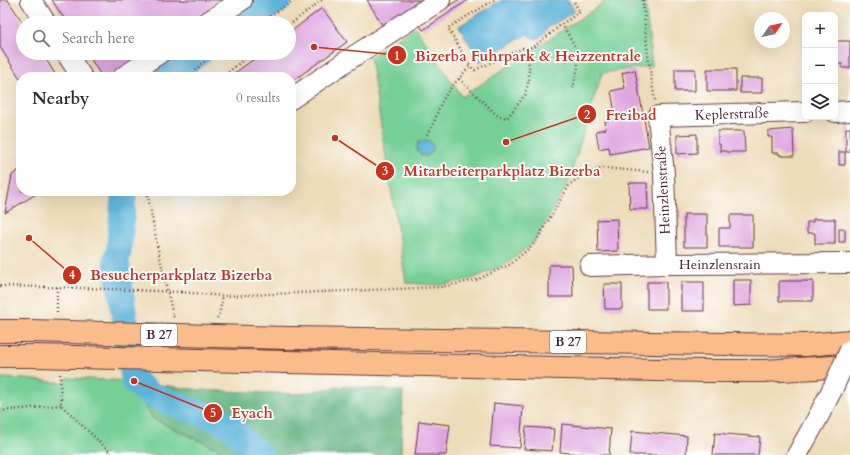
<!DOCTYPE html>
<html lang="en">
<head>
<meta charset="utf-8">
<style>
  body { margin:0; font-family:Cardo,serif; background:#f2f2f3; color:#2b2b33 }
  .controls { position:absolute; right:12px; top:12px; display:grid; overflow:hidden; border-radius:8px; box-shadow:0 4px 16px #0002 }
  .controls button { width:36px; height:36px; display:grid; place-items:center; padding:0; border:0; border-bottom:1px solid #e1e1e2; background:#fff; color:#2b2b33; font:20px sans-serif }
  .compass { position:absolute; left:754px; top:12px; width:36px; height:36px; border-radius:50%; background:#fff; box-shadow:0 4px 16px #0002; rotate:56deg }
  .list { margin:0; padding:0; list-style:none }
  h2 { display:flex; justify-content:space-between; align-items:center; height:52px; margin:0; padding:0 16px; font-size:17px }
  h2 small { font-size:13px; font-weight:400; color:#7c7c81 }
  .icon { flex:none; width:22px; height:22px; fill:none; stroke:currentColor; stroke-width:2; stroke-linecap:round; stroke-linejoin:round }
  .map { position:relative; flex:none; width:850px; height:455px; overflow:hidden }
  .search { position:absolute; background:#fff; box-shadow:0 4px 16px #0002; left:16px; top:16px; width:280px; height:44px; display:flex; align-items:center; gap:10px; box-sizing:border-box; padding:0 14px; border-radius:22px; color:#7c7c81; font-size:15px }
  .panel { position:absolute; background:#fff; box-shadow:0 4px 16px #0002; left:16px; top:72px; width:280px; height:124px; border-radius:16px }
  .map>svg:first-child { display:block }
  .green { fill:#76cf96; stroke:#607760; fill-rule:evenodd }
  .forest { fill:#60b27f; stroke:#556855 }
  .water { fill:#5cb3d9; stroke:#536982 }
  .lines { fill:none; stroke-linecap:round; stroke-linejoin:round }
  .river { stroke:#5cb3d9; stroke-width:26 }
  .building { fill:#dfa5df }
  .minor-casing { stroke:#623b40; stroke-width:22 }
  .highway-casing { stroke:#623b40; stroke-width:24 }
  .path { stroke:#623b40; stroke-width:2.5; stroke-dasharray:1 3; stroke-linecap:butt }
  .minor { stroke:#fff; stroke-width:20 }
  .highway { stroke:#fabc8b; stroke-width:22 }
  .minor-bridge-casing { stroke:#623b40; stroke-width:22; stroke-linecap:butt }
  .highway-bridge-casing { stroke:#623b40; stroke-width:24; stroke-linecap:butt }
  .path-bridge { stroke:#623b40; stroke-width:2.5; stroke-dasharray:1 3; stroke-linecap:butt }
  .minor-bridge { stroke:#fff; stroke-width:20 }
  .highway-bridge { stroke:#fabc8b; stroke-width:22 }
  .labels { text-anchor:middle; dominant-baseline:central; stroke-width:3.5; stroke-linejoin:round; paint-order:stroke }
  .shield { fill:#fff; stroke:#80626b; stroke-width:1 }
  .shield-label { font-size:13px; font-weight:bold; fill:#4a1f2b }
  .street-label { font-size:14px; fill:#4a1f2b; stroke:#fff }
  .leader { fill:none; stroke:#c8321e; stroke-width:1.5 }
  .callout-dot { fill:#c8321e; stroke:#fff; stroke-width:1.5 }
  .mark-label { font-size:12px; text-anchor:middle; font-weight:bold; fill:#fff }
  .callout-label { font-size:15px; text-anchor:middle; font-weight:bold; fill:#c8321e; stroke:#fff; stroke-width:3.5; stroke-linejoin:round; paint-order:stroke }
</style>
</head>
<body>
<div class="map">
<svg width="850" height="455" viewBox="0 0 850 455">
  <rect width="100%" height="100%" fill="#fff"/>
  <filter id="ink" filterUnits="userSpaceOnUse"><feTurbulence type="fractalNoise" baseFrequency=".025" numOctaves="2"/><feDisplacementMap in="SourceGraphic" scale="8" xChannelSelector="R" yChannelSelector="G"/><feConvolveMatrix kernelMatrix="1 2 1 2 8 2 1 2 1" color-interpolation-filters="sRGB"/></filter>
  <filter id="wash" filterUnits="userSpaceOnUse"><feTurbulence type="fractalNoise" baseFrequency=".012" numOctaves="4" result="noise"/><feDisplacementMap in="SourceGraphic" scale="16" xChannelSelector="R" yChannelSelector="G"/><feGaussianBlur stdDeviation="0.9" result="paint"/><feColorMatrix in="noise" values="0 0 0 0 0 0 0 0 0 0 0 0 0 0 0 0 0 1.4 0 .05"/><feComposite in="paint" operator="in"/></filter>
  <g filter="url(#wash)">
    <rect width="100%" height="100%" fill="#eddcb9"/>
    <path class="green" d="M608,0h20l3,5 7,-5h7l7,66 -50,7 -34,110 -34,59 -25,20 -34,16 -35,7 -34,-2 -36,-226 45,-30 47,70zM425,140l5,1 3,7c-4,12 -18,7 -15,-5z
      M0,378l25,1 39,4 3,-5 61,3 25,38 78,36h-231z"/>
    <path class="forest" d="M129,381l72,9 97,4 45,-8 60,5 -2,64h-170l-78,-36z"/>
    <path class="water" d="M502,0h66l7,11 -28,17c-4,11 -11,14 -20,6l-47,28 -21,-36z
      M417 148a8 8 0 1 1 16 0a8 8 0 1 1-16 0Z"/>
    <g class="lines">
      <path class="river" d="M244,23l35,-23
        M165,77l2,-2 33,-22
        M124,191l-5,59 -3,10 18,121 17,14 75,28 34,32"/>
    </g>
    <g id="blocks">
      <path class="building" d="M0,0h8l15,23v30h19l15,24h-36v3l-21,-33z
        M52,0h174l-36,23h-123z
        M367,0h59l-43,26z
        M458,0h10l-45,30 -3,-5z
        M322,8l25,34 -56,40v-5h-53l-3,-4 27,-20h27v-20z
        M835,41h15v27h-8v-4h-7z
        M87,53h57l-36,24h-6z
        M675,69h20v22h-20z
        M707,69h29v22h-29z
        M635,70l14,77 -39,7 -1,-7 -10,2 -3,-18 10,-2 -1,-8 11,-2 -5,-28 14,-3 -3,-15z
        M740,78h22v15h-22z
        M846,128h4v24h-4z
        M793,129l1,27h-13v-1h-2v-2h-7v-16h-4v-6z
        M718,131h26l1,21h-19v-1h-6v-7h-2z
        M697,134v19l-20,1v-19z
        M839,152h6v13h-6z
        M21,169v22h20l-36,22 7,-38z
        M629,183h18l1,26h-18z
        M684,214h23v33h-23z
        M730,215h23v32h-34v-19h11z
        M617,219l1,32 -20,1 -1,-32z
        M813,219h22v25h-20v-11h-8v-11h6z
        M839,229h6v13h-6z
        M549,265h23l1,32h-24z
        M733,280h18v25l-18,1z
        M779,281h34v20h-34z
        M647,282h19v27h-19z
        M681,282h23v29h-23z
        M604,284h18v25h-17z
        M494,403l29,3 -3,42 -30,-2z
        M419,421l31,4 -4,30h-31z
        M562,424l49,5 -2,26h-15l-34,-3z
        M526,427l28,2 -2,22 -28,-2z
        M632,431l55,5 -1,19h-56z
        M715,433l45,4 -2,18h-45z"/>
    </g>
  </g>
  <g filter="url(#ink)">
    <use href="#blocks" fill-opacity="0" stroke="#623b40" stroke-width="1"/>
    <g class="lines">
      <defs>
        <path id="minor" d="M31,0l15,23
          M206,23l36,-23
          M66,53l16,24
          M123,77l37,-24
          M291,99l57,-39 92,-60
          M835,112l15,-1
          M667,264l-3,-90 -6,-58 147,-4
          M590,266l77,-2 183,-1
          M797,455l20,-36 16,-31"/>
        <path id="highway" d="M0,331h31
          M287,338l519,7 44,-4
          M0,356h35
          M287,362l417,9h59l87,-5"/>
      </defs>
      <use href="#minor" class="minor-casing"/>
      <use href="#highway" class="highway-casing"/>
      <path class="path" d="M494,0l-46,28 22,38 5,4 48,-22 10,-1 16,-12 13,-11 18,-12 -7,-12
        M643,0c2,34 6,67 12,101
        M260,23l34,-23
        M562,24l15,26 1,17 -5,21
        M289,25l33,-25
        M191,77l10,-13 16,-11
        M222,77l30,-24
        M459,79l39,37 9,2 18,-23 4,-16v-15l-6,-16
        M427,135l7,-13 7,-19 8,-13 21,-24
        M147,191l11,58 15,67 2,2
        M0,286l84,2
        M57,287v28
        M181,292l42,4 218,-9 35,-7 35,-16 24,-21 35,-59 17,-11 17,-5 44,4
        M217,318l2,-3 4,-19
        M60,374l1,31 52,50
        M0,411l61,-6"/>
      <use href="#minor" class="minor"/>
      <use href="#highway" class="highway"/>
      <defs>
        <path id="minor-bridge" d="M833,388l17,-38"/>
        <path id="highway-bridge" d="M31,331l256,7
          M35,356l252,6"/>
      </defs>
      <use href="#minor-bridge" class="minor-bridge-casing"/>
      <use href="#highway-bridge" class="highway-bridge-casing"/>
      <path class="path-bridge" d="M84,288l97,4"/>
      <use href="#minor-bridge" class="minor-bridge"/>
      <use href="#highway-bridge" class="highway-bridge"/>
    </g>
  </g>
  <g class="labels">
    <g class="shield">
      <rect x="141" y="324" width="36" height="22" rx="3"/>
      <rect x="550" y="331" width="36" height="22" rx="3"/>
    </g>
    <g class="shield-label">
      <text x="159" y="335">B 27</text>
      <text x="568" y="342">B 27</text>
    </g>
    <g class="street-label">
      <text transform="translate(732 114) rotate(-2)">Keplerstraße</text>
      <text transform="translate(663 190) rotate(-93)">Heinzlenstraße</text>
      <text x="720" y="264">Heinzlensrain</text>
    </g>
  </g>
  <path class="leader" d="M314 47L397 55M506 142L587 114M335 138L385 171M29 238L72 275M134 381L213 413"/>
  <g class="callout-dot">
    <circle cx="314" cy="47" r="4"/>
    <circle cx="506" cy="142" r="4"/>
    <circle cx="335" cy="138" r="4"/>
    <circle cx="29" cy="238" r="4"/>
    <circle cx="134" cy="381" r="4"/>
    <circle cx="397" cy="55" r="10"/>
    <circle cx="587" cy="114" r="10"/>
    <circle cx="385" cy="171" r="10"/>
    <circle cx="72" cy="275" r="10"/>
    <circle cx="213" cy="413" r="10"/>
  </g>
  <g class="mark-label">
    <text x="397" y="60">1</text>
    <text x="587" y="119">2</text>
    <text x="385" y="175">3</text>
    <text x="72" y="279">4</text>
    <text x="213" y="417">5</text>
  </g>
  <g class="callout-label">
    <text x="528" y="61">Bizerba Fuhrpark &amp; Heizzentrale</text>
    <text x="631" y="120">Freibad</text>
    <text x="502" y="176">Mitarbeiterparkplatz Bizerba</text>
    <text x="181" y="280">Besucherparkplatz Bizerba</text>
    <text x="252" y="418">Eyach</text>
  </g>
</svg>
<div class="controls">
<button>+</button>
<button>−</button>
<button><svg class="icon" aria-label="layers" viewBox="0 0 24 24"><path d="M12 4l9 5-9 5-9-5zM3 14l9 5 9-5"/></svg></button>
</div>
<svg class="compass" viewBox="-18 -18 36 36"><path d="M0-13l5 13h-10z" fill="#e53935"/><path d="M0 13l5-13h-10z" fill="#7c7c81"/></svg>
<div class="search"><svg class="icon" aria-label="search" viewBox="0 0 24 24"><circle cx="10" cy="10" r="6"/><path d="M15 15l6 6"/></svg>Search here</div>
<section class="panel">
<h2>Nearby<small>0 results</small></h2>
<ul class="list">
</ul>
</section>
</div>
</body>
</html>
